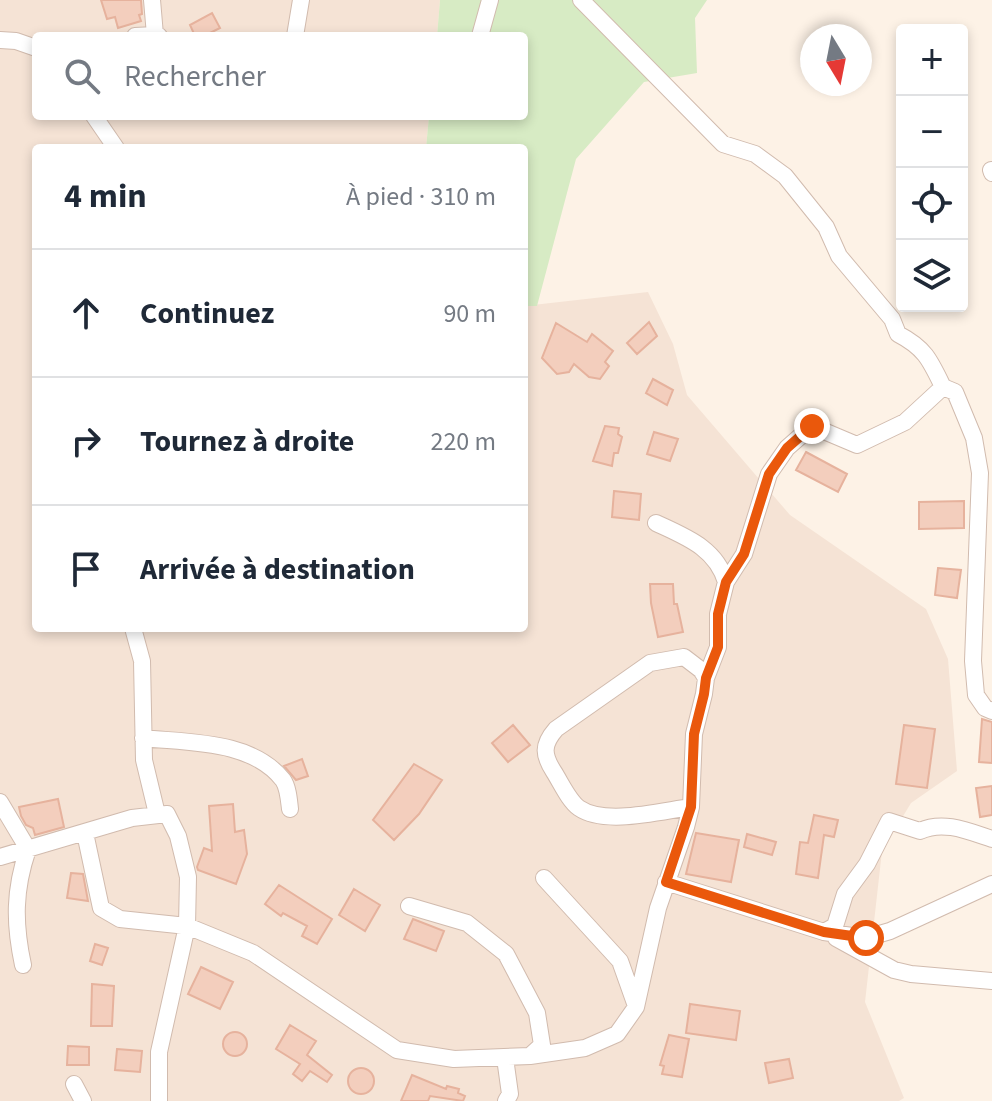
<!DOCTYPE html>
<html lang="fr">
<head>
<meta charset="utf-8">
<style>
  body { margin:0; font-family:"Source Sans 3",sans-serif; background:#f6f6f7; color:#1f2937 }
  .controls { position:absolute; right:24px; top:24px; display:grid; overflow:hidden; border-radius:8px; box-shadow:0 4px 12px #0003 }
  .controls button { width:72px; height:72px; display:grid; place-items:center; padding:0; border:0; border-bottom:2px solid #e0e1e3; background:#fff; color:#1f2937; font:40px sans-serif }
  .compass { position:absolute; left:800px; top:24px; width:72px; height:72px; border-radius:50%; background:#fff; box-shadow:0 4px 12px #0003; rotate:170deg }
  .stop { position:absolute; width:24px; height:24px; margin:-18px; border:6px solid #ea580c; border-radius:50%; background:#fff }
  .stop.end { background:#ea580c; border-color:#fff; box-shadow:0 2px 8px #0008 }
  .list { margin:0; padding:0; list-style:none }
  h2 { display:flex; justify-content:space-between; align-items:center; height:104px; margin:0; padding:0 32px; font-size:34px }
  h2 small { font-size:26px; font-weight:400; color:#747a83 }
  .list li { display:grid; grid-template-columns:52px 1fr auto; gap:24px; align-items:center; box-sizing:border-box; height:128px; padding:0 32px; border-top:2px solid #e0e1e3 }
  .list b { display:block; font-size:30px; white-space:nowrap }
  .list em { font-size:26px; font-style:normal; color:#747a83 }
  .icon { flex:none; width:44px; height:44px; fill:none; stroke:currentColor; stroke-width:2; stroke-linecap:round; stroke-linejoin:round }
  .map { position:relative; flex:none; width:992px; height:1101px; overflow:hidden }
  .search { position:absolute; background:#fff; box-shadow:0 4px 12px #0003; left:32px; top:32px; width:496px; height:88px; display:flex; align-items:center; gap:20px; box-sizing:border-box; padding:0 28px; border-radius:8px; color:#747a83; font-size:30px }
  .panel { position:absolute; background:#fff; box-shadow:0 4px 12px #0003; left:32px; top:144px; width:496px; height:488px; border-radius:8px }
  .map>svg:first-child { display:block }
  .residential { fill:#f5e3d5 }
  .green { fill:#d7ebc4 }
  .building { fill:#f3cebd; stroke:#e6b29d; stroke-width:2 }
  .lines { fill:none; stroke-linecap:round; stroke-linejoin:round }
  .minor-casing { stroke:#d1bbae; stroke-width:18 }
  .minor { stroke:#fff; stroke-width:16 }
  .route { stroke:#ea580c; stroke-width:10 }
</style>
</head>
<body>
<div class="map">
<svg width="992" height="1101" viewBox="0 0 992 1101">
  <rect width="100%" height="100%" fill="#fdf2e6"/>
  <path class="residential" d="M0,0h440l-3,36h-401v80h393l-3,32h-390v480h488v-322l124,-14 25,52 14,51 103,120 136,94 22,50 9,112 -46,32 -29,48 -17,151 39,96 -5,3h-899z"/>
  <path class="green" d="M440,0h267l-12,18 2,55 -53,9 -68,77 -39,147h-13v-158h-98l3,-32h95v-80h-87z"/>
  <path class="building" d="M101,0h40l1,14 -3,1 2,6 -23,7 -3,-11 -8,2z
    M212,13l8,15 -16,8h-9l-5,-11z
    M649,322l8,14 -20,18 -10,-11z
    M556,323l31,19 5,-8 21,17 -8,11 4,4 -9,13 -11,-2 -15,-13 -5,8 -12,2 -15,-16z
    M653,379l20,11 -6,15 -21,-12z
    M605,426l14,2 -1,6 4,3 -4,16h-4l-2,13 -19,-5z
    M654,432l24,7 -8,22 -23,-7z
    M806,452l41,22 -9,18 -42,-22z
    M614,491l27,3 -2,26 -27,-3z
    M964,501v27l-45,1v-27z
    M938,568l23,2 -4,28 -22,-3z
    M650,584h23l1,20h3l6,28 -25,5 -7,-34z
    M982,719l10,3v41l-13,-1z
    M513,725l17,20 -22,17 -16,-19z
    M904,725l31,4 -8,59 -31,-4z
    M302,759l6,17 -12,4 -12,-14z
    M414,764l28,16 -23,34 -25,26 -21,-20z
    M992,786v29l-12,2 -4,-29z
    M58,799l6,28 -29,8 -2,-7 -7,-3 -5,-9 -2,-9z
    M233,804l2,28 9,-2 3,24 -11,30 -38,-14 -1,-3 7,-19 8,3 -3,-45z
    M814,815l24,5 -4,17 -10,-2 -6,43 -22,-4 4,-32 8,1z
    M696,833l43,7 -8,42 -45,-8z
    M747,834l29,8 -4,13 -28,-8z
    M71,873l12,1 5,27 -21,-3z
    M279,885l53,34 -15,25 -15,-8 5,-10 -24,-13 -2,3 -16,-12z
    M354,889l26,16 -15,26 -26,-16z
    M413,919l31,12 -8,20 -32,-12z
    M95,944l13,4 -6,17 -12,-4z
    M201,967l32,15 -13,27 -32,-15z
    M92,984l22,2 -2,40h-21z
    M690,1004l50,7 -4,29 -50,-7z
    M290,1025l26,16 -9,14 25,20 -5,7 -17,-11 -8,10 -9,-7 7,-10 -24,-15z
    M223 1044a12 12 0 1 1 24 0a12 12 0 1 1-24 0Z
    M669,1035l20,4 -7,38 -20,-3 2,-8 -4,-1z
    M68,1046l21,1v18h-22z
    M117,1049l25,2 -2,21 -25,-2z
    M789,1059l4,19 -24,5 -4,-20z
    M348 1081a13 13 0 1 1 26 0a13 13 0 1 1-26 0Z
    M412,1075l34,14 1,-3 12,3 -1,4 7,3 -2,5 -33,-5 -2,5h-27z"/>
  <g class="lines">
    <defs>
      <path id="minor" d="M152,0l3,35 4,1
        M581,0l142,144 32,10 30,22 41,51 13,29 53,63 6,15c27,14 32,26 45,53l-38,35 -48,23 -45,-19 -25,22 -18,26 -25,80 -18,28 -8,32v33l-12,31
        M135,36l20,-1
        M295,36l6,-36
        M480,36l10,-36
        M0,40l16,1 20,7
        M94,116l22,32
        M991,170l1,3
        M943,387l12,5 19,46 6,35 -7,188 3,34 9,13 7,3
        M656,523c30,14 60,25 70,59
        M133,628l9,33 2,99 13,54
        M143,738c46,5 109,2 140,42 5,7 6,20 7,29
        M0,802l28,47c-14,41 -14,74 -5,116
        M85,833l16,75 19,11 67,7 66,27 144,97 57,9 76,-3 55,-8 32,-14 19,-27 22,-99 28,-81 5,-20 3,-73 10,-40 2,-16 -5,-8 -17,-13 -34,6 -94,66c-14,16 -13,26 -2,43 7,11 15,29 25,36 26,18 82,3 112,-1
        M0,857l132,-39 35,-4 11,22 10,41 -1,49 -28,126v49
        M544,878l76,83 16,45
        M666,882l158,50 42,6 24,-7 102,-47
        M409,906l58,17 39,31 31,59 5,32 -12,11
        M824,932l11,-6 10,-32 22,-30 22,-43 31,10c23,-11 48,0 72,8
        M836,938l58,32 17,4 81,7
        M505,1058l5,36 -4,7
        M74,1084l9,17"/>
    </defs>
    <use href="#minor" class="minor-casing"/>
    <use href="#minor" class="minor"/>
  </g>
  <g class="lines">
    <path class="route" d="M812,426l-25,22 -18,26 -25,80 -18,28 -8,32v33l-12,31 -2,16 -10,40 -3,73 -25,75 158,50 42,6"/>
  </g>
</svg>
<div class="controls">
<button>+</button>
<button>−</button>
<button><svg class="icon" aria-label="locate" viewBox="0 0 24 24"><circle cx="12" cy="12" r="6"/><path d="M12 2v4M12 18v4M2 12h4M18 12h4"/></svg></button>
<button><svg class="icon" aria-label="layers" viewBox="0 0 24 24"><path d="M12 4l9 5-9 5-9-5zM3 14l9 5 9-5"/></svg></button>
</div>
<svg class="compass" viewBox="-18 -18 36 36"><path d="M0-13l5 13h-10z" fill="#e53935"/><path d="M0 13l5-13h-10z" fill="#747a83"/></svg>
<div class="stop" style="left:866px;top:938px"></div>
<div class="stop end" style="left:812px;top:426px"></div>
<div class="search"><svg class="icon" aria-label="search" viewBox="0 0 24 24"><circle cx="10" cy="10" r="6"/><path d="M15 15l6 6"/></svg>Rechercher</div>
<section class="panel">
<h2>4 min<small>À pied · 310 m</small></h2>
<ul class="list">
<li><svg class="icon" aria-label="ahead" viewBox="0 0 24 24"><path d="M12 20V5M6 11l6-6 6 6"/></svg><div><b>Continuez</b></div><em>90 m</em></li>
<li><svg class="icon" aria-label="right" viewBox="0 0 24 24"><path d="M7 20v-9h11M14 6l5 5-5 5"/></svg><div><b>Tournez à droite</b></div><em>220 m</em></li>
<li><svg class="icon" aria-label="arrive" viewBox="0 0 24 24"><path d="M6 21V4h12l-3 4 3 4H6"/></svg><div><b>Arrivée à destination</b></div></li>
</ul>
</section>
</div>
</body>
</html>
